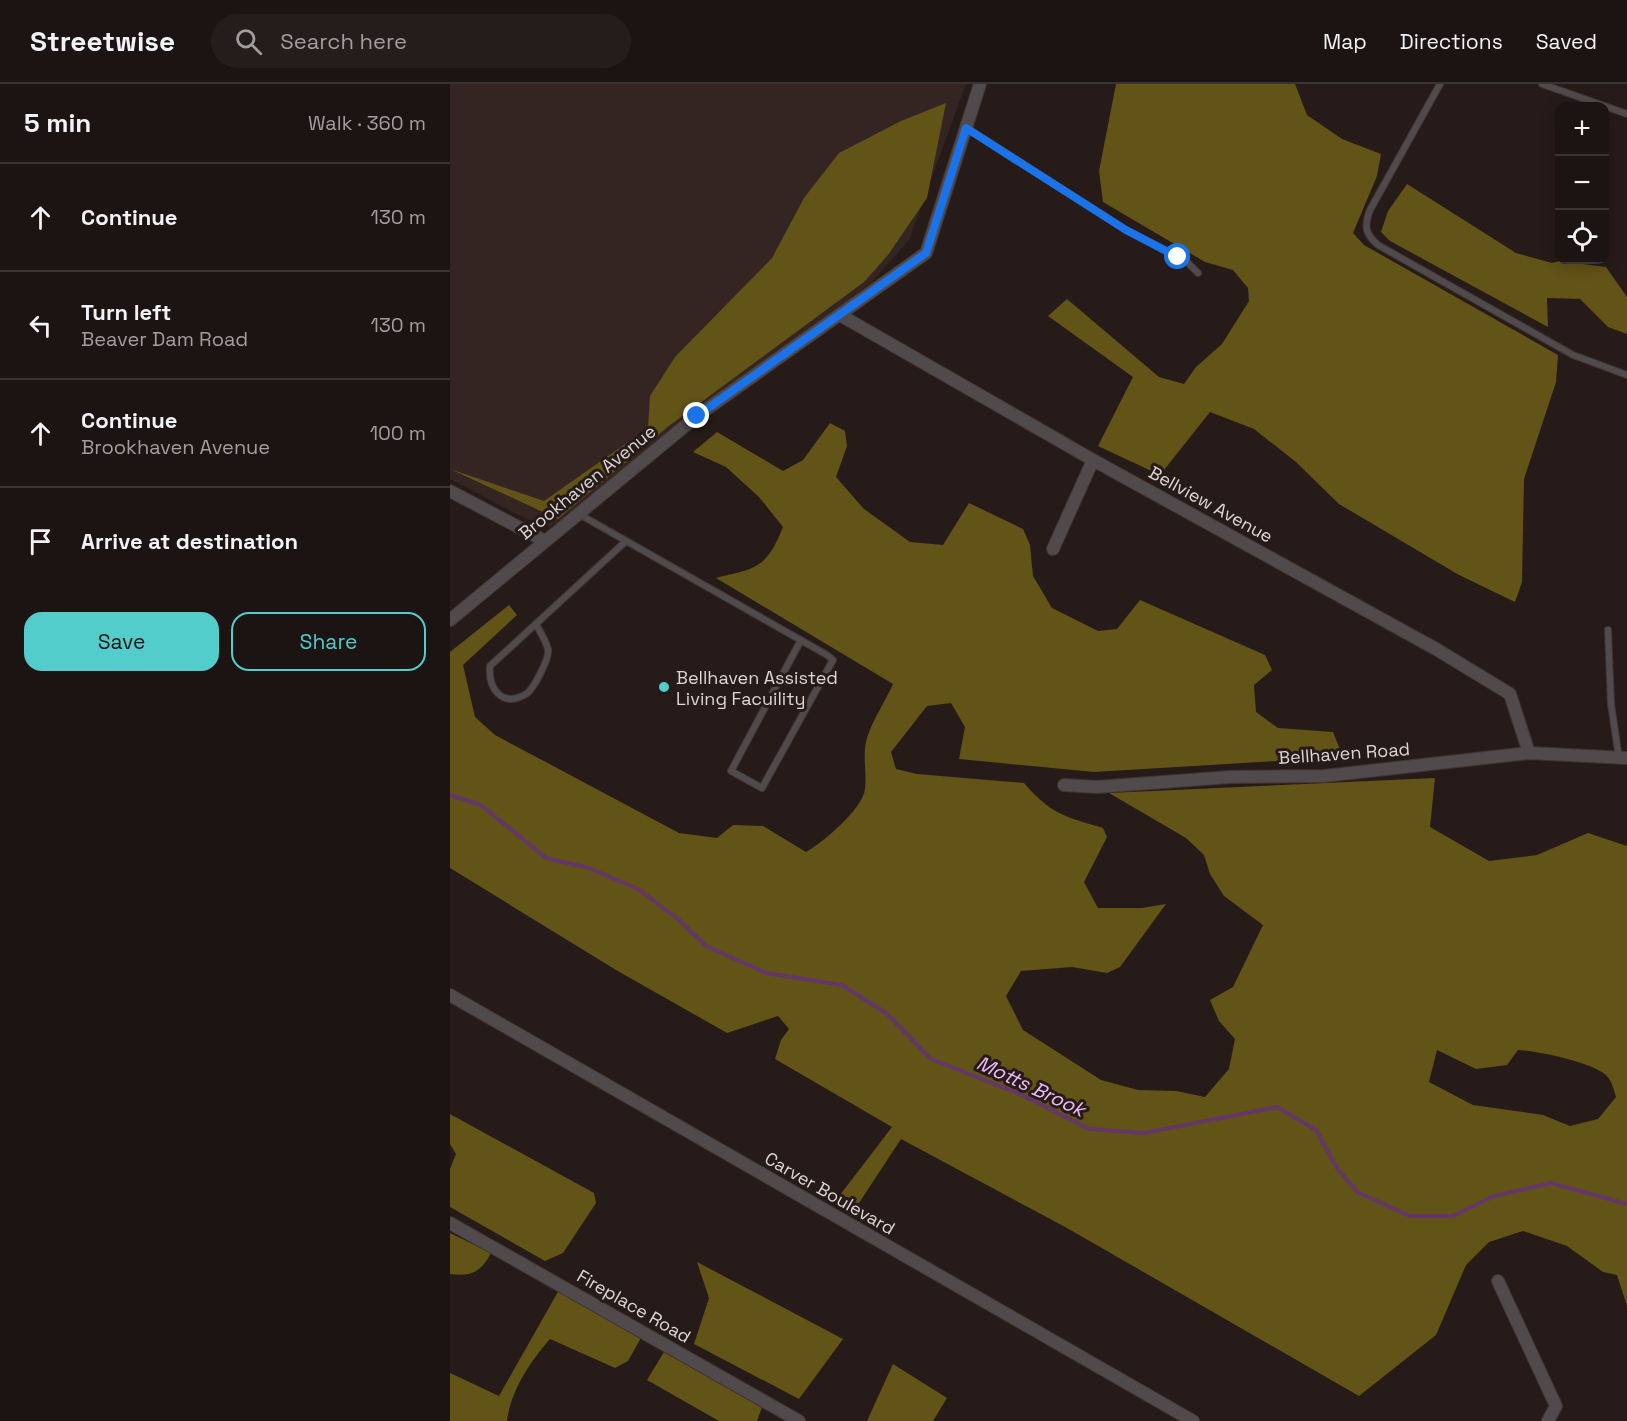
<!DOCTYPE html>
<html lang="en">
<head>
<meta charset="utf-8">
<style>
  body { margin:0; font-family:"Space Grotesk",sans-serif; background:#251d1c; color:#f1f3f6 }
  .controls { position:absolute; right:18px; top:18px; display:grid; overflow:hidden; border-radius:12px; box-shadow:0 3px 15px #0003 }
  .controls button { width:54px; height:54px; display:grid; place-items:center; padding:0; border:0; border-bottom:2px solid #3a3333; background:#1c1413; color:#f1f3f6; font:30px sans-serif }
  .stop { position:absolute; width:18px; height:18px; margin:-14px; border:4px solid #1a73e8; border-radius:50%; background:#fff }
  .stop.end { background:#1a73e8; border-color:#fff; box-shadow:0 2px 6px #0008 }
  .list { margin:0; padding:0; list-style:none }
  h2 { display:flex; justify-content:space-between; align-items:center; height:78px; margin:0; padding:0 24px; font-size:26px }
  h2 small { font-size:20px; font-weight:400; color:#a09ea0 }
  .list li { display:grid; grid-template-columns:39px 1fr auto; gap:18px; align-items:center; box-sizing:border-box; height:108px; padding:0 24px; border-top:2px solid #3a3333 }
  .list b { display:block; font-size:22px; white-space:nowrap }
  .list p { margin:0; font-size:20px; white-space:nowrap; color:#a09ea0 }
  .list em { font-size:20px; font-style:normal; color:#a09ea0 }
  .actions { display:flex; gap:12px; padding:18px 24px }
  .actions a { flex:1; padding:14px 0; border:2px solid #52cdcc; border-radius:18px; text-align:center; font-size:21px; color:#52cdcc }
  .actions .main { background:#52cdcc; color:#111 }
  .icon { flex:none; width:33px; height:33px; fill:none; stroke:currentColor; stroke-width:2; stroke-linecap:round; stroke-linejoin:round }
  .map { position:relative; flex:none; width:1177px; height:1337px; overflow:hidden }
  header { display:flex; align-items:center; gap:36px; box-sizing:border-box; height:84px; padding:0 30px; background:#1c1413; border-bottom:2px solid #3a3333 }
  header strong { font-size:28px }
  nav { display:flex; gap:33px; margin-inline-start:auto; font-size:21px }
  .search { width:420px; height:54px; background:#251d1c; display:flex; align-items:center; gap:15px; box-sizing:border-box; padding:0 21px; border-radius:33px; color:#a09ea0; font-size:22px }
  main { display:flex }
  aside { flex:1; background:#1c1413 }
  .map>svg:first-child { display:block }
  .built { fill:#352522 }
  .forest { fill:#625317; fill-rule:evenodd }
  .lines { fill:none; stroke-linecap:round; stroke-linejoin:round }
  .stream { stroke:#64366a; stroke-width:4 }
  .service-casing { stroke:#403533; stroke-width:8 }
  .minor-casing { stroke:#403533; stroke-width:14 }
  .service { stroke:#504a4c; stroke-width:6 }
  .minor { stroke:#504a4c; stroke-width:12 }
  .route { stroke:#1a73e8; stroke-width:8 }
  .poi-dot { fill:#52cdcc; stroke:#261b19; stroke-width:2 }
  .labels { text-anchor:middle; dominant-baseline:central; stroke-width:6; stroke-linejoin:round; paint-order:stroke }
  .street-label { font-size:18px; fill:#ded6d5; stroke:#261b19 }
  .poi-label { font-size:18px; fill:#ded6d5; stroke:#261b19; text-anchor:start }
  .water-label { font-size:20px; font-style:italic; fill:#f1b9f8; stroke:#261b19 }
</style>
</head>
<body>
<header>
<strong>Streetwise</strong>
<div class="search"><svg class="icon" aria-label="search" viewBox="0 0 24 24"><circle cx="10" cy="10" r="6"/><path d="M15 15l6 6"/></svg>Search here</div>
<nav><a>Map</a><a>Directions</a><a>Saved</a></nav>
</header>
<main>
<aside>
<h2>5 min<small>Walk · 360 m</small></h2>
<ul class="list">
<li><svg class="icon" aria-label="ahead" viewBox="0 0 24 24"><path d="M12 20V5M6 11l6-6 6 6"/></svg><div><b>Continue</b></div><em>130 m</em></li>
<li><svg class="icon" aria-label="left" viewBox="0 0 24 24"><path d="M17 20v-9H6M10 6l-5 5 5 5"/></svg><div><b>Turn left</b><p>Beaver Dam Road</p></div><em>130 m</em></li>
<li><svg class="icon" aria-label="ahead" viewBox="0 0 24 24"><path d="M12 20V5M6 11l6-6 6 6"/></svg><div><b>Continue</b><p>Brookhaven Avenue</p></div><em>100 m</em></li>
<li><svg class="icon" aria-label="arrive" viewBox="0 0 24 24"><path d="M6 21V4h12l-3 4 3 4H6"/></svg><div><b>Arrive at destination</b></div></li>
</ul>
<div class="actions"><a class="main">Save</a><a>Share</a></div>
</aside>
<div class="map">
<svg width="1177" height="1337" viewBox="0 0 1177 1337">
  <rect width="100%" height="100%" fill="#261b19"/>
  <path class="built" d="M0,0h516l-57,156 -37,42 -322,245 -30,-11 -70,-37z"/>
  <path class="forest" d="M666,0h179l12,31 35,24 39,15 -4,22 -24,57 11,12 194,110 -2,27 -32,97 -2,103 -7,20 -56,-27 -120,-71 -43,-42 -42,-33 -44,-17 -50,63 -62,-29 35,-69 -85,-61 19,-17 92,78 25,7 12,-17 26,-23 27,-43 -1,-13 -15,-18 -28,-8 -102,-60 -4,-31z
    M496,19l-19,95 -39,57 -24,27 -195,144 -111,93 -108,-50 94,32 104,-73 2,-32 25,-39 97,-99 32,-60 35,-45 62,-32z
    M957,100l109,69 36,10 8,-2 46,6 21,30v37l-19,-7 -28,-28 -33,-1 1,29 -158,-86 -9,-9 7,-21z
    M380,339l15,8 2,15 -11,31 28,32 46,33 33,3 26,-42 54,26 7,16 3,31 19,32 46,23 19,-2 23,-29 125,55 7,15 -18,15 2,27 22,16 55,4 10,25 -249,15 -135,-13 6,-32 -14,-24 -24,3 -36,46 5,17 21,5 107,9c28,32 40,33 79,45l4,9 -23,45 14,26h44l24,-4 -46,63 -13,6 -35,-6 -51,4 -15,25 17,34 78,50 37,10 38,1 29,6 24,-28 6,-30 -16,-18 -9,-21 23,-13 30,-62 -39,-29 -14,-22 -6,-19 -18,-17 -77,-45 326,-15 -5,49 59,34 48,-6 51,-22 39,13v460l-10,-31 -14,-3 -36,-26 -44,-15 -34,11 -23,23 -30,70 -77,61 -292,-168 -166,-89 -44,67 -17,-11 52,-68 -117,-68 6,-19 8,-11 -11,-13 -51,17 -111,-63 -166,-102v-216l59,-47 8,10 -54,50 12,52 20,18 184,98 38,5 16,-13 30,1 43,26c16,-9 57,-43 59,-63 2,-17 -3,-34 2,-51 6,-19 18,-36 26,-54l-177,-106c41,-10 50,-9 67,-51l-24,-30 -33,-30 -33,-15 24,-20 66,39 20,-11zM987,966l39,19 31,-4 11,-15c21,1 73,12 88,25 6,6 8,15 10,22l-18,22 -28,7 -27,-11 -70,-10 -44,-23z
    M0,1030l144,79 2,10 -33,50 -18,8 -95,-54v-38l6,-15 -6,-10z
    M0,1149l41,20c-10,19 -20,24 -41,21z
    M247,1178l146,77 -44,60 -105,-55 15,-46z
    M109,1206l83,46 -14,25 -13,7 -65,-29c-20,23 -39,51 -43,82h-57v-48l49,23z
    M214,1268l98,55 -5,14h-38l-72,-41z
    M443,1280l54,34 -14,23h-66z"/>
  <g class="lines">
    <path class="stream" d="M0,711l31,10 65,53 43,10 49,21 40,30 28,27 60,27 76,12 44,28 45,46 91,36 67,34 55,4 133,-26 39,23 21,38 20,24 53,24h43l41,-20 57,-13 76,21"/>
    <defs>
      <path id="service" d="M990,0l-70,126c-6,16 -5,24 8,35l195,110 54,20
        M1092,0l85,30
        M517,44l159,102 61,32 11,11
        M127,429l250,142 6,5 -71,128 -31,-17 70,-131
        M86,540c4,8 10,17 12,25 2,9 -15,41 -22,45 -24,14 -38,-5 -36,-28l136,-125
        M1158,546l3,74 8,54"/>
      <path id="minor" d="M390,231l253,145 343,189 74,45 19,59
        M0,407l93,49
        M603,465l40,-89
        M0,536l247,-204 229,-163 54,-169
        M614,701l33,2 133,-10 94,-1 205,-23 98,5
        M0,911l743,426
        M0,1139l349,198
        M1048,1197l58,125 -8,15"/>
    </defs>
    <use href="#service" class="service-casing"/>
    <use href="#minor" class="minor-casing"/>
    <use href="#service" class="service"/>
    <use href="#minor" class="minor"/>
  </g>
  <g class="lines">
    <path class="route" d="M247,332l229,-163 40,-125 160,102 52,27"/>
  </g>
  <circle class="poi-dot" cx="214" cy="603" r="6"/>
  <g class="labels">
    <g class="street-label">
      <text transform="translate(137 398) rotate(-39)">Brookhaven Avenue</text>
      <text transform="translate(761 420) rotate(29)">Bellview Avenue</text>
      <text transform="translate(894 669) rotate(-4)">Bellhaven Road</text>
      <text transform="translate(380 1109) rotate(30)">Carver Boulevard</text>
      <text transform="translate(184 1222) rotate(30)">Fireplace Road</text>
    </g>
    <g class="poi-label">
      <text x="226" y="593">Bellhaven Assisted<tspan x="226" dy="21">Living Facuility</tspan></text>
    </g>
    <g class="water-label">
      <text transform="translate(581 1002) rotate(25)">Motts Brook</text>
    </g>
  </g>
</svg>
<div class="controls">
<button>+</button>
<button>−</button>
<button><svg class="icon" aria-label="locate" viewBox="0 0 24 24"><circle cx="12" cy="12" r="6"/><path d="M12 2v4M12 18v4M2 12h4M18 12h4"/></svg></button>
</div>
<div class="stop" style="left:728px;top:173px"></div>
<div class="stop end" style="left:247px;top:332px"></div>
</div>
</main>
</body>
</html>
